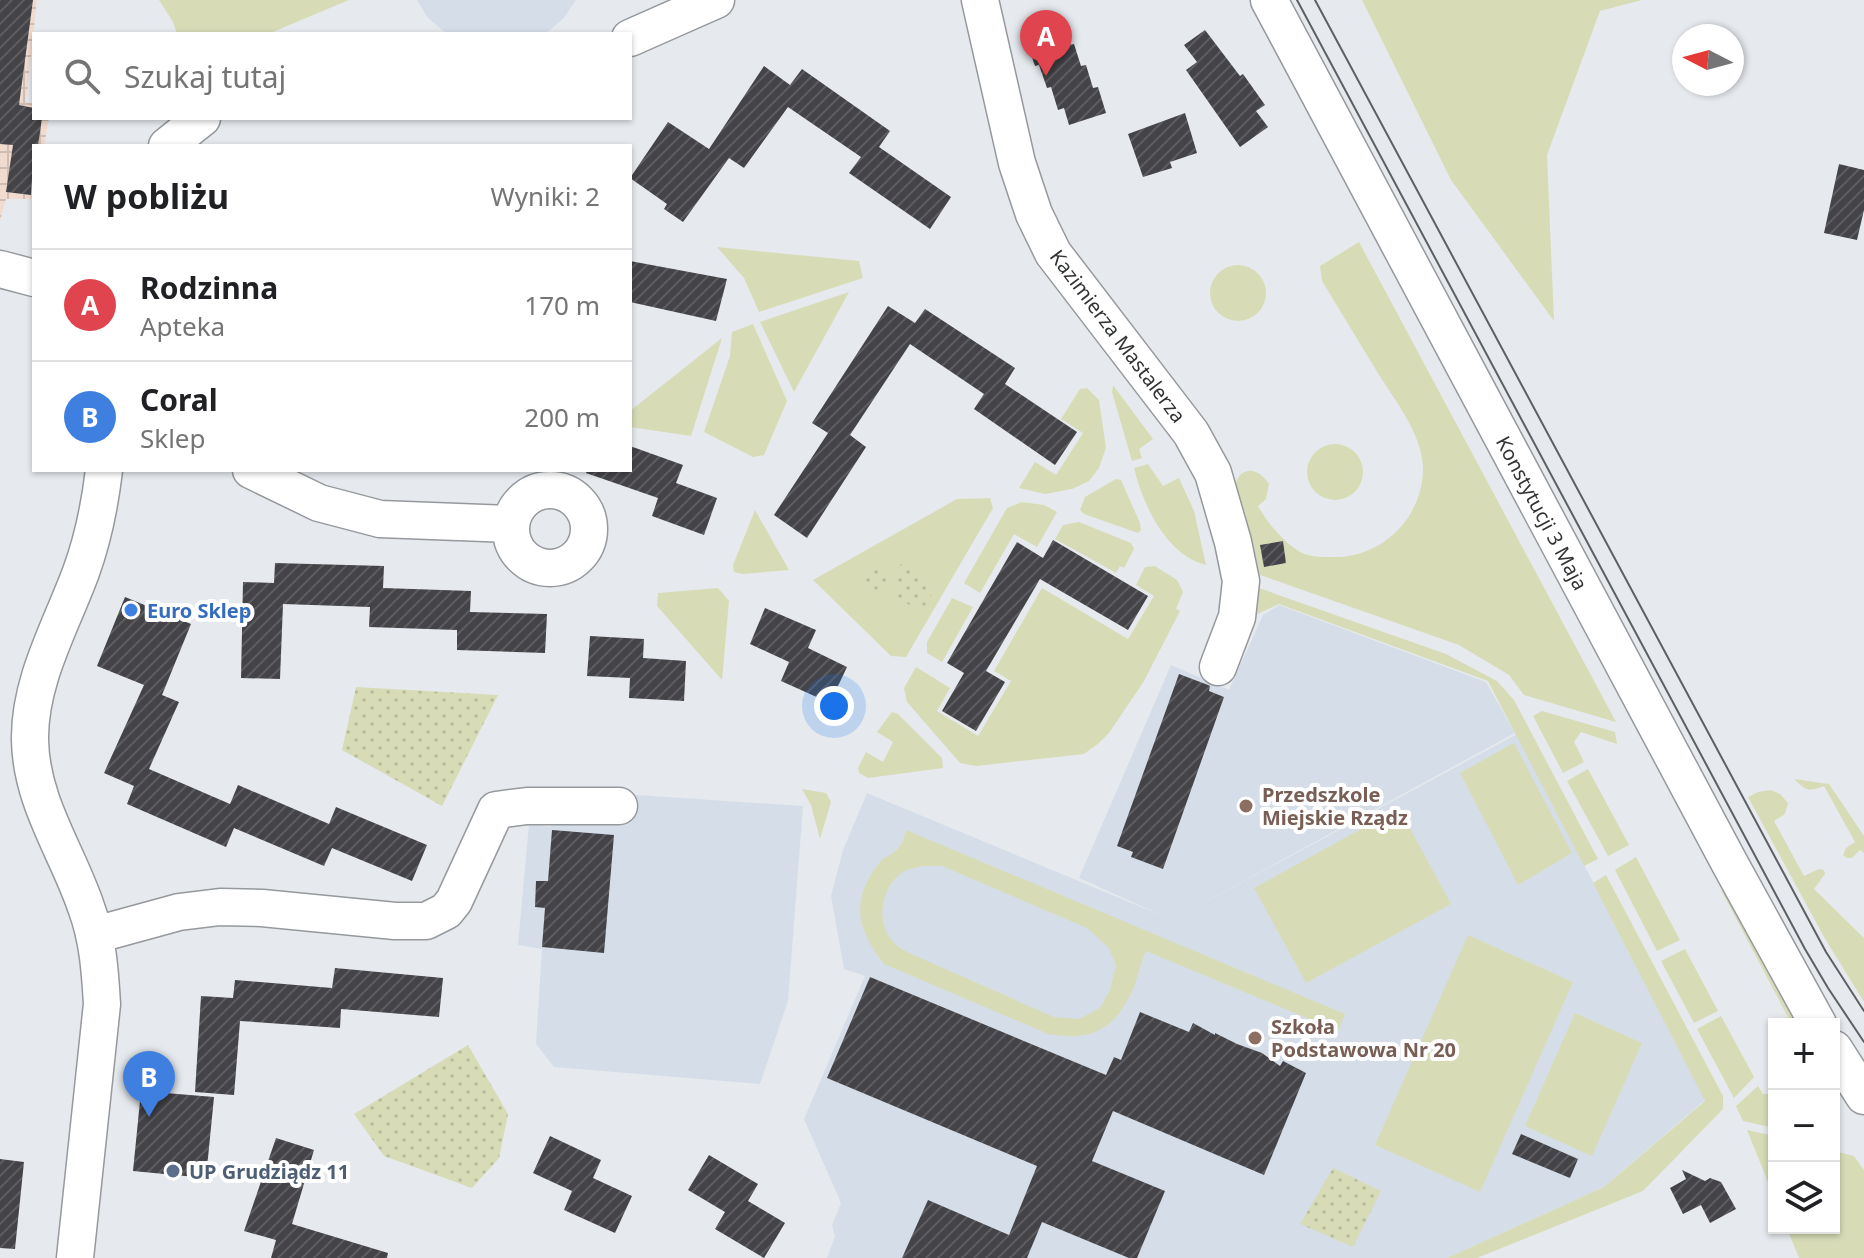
<!DOCTYPE html>
<html lang="pl">
<head>
<meta charset="utf-8">
<style>
  body { margin:0; font-family:"Noto Sans",sans-serif; background:#f2f2f2; color:#202124 }
  .controls { position:absolute; right:24px; bottom:24px; display:grid; overflow:hidden; border-radius:0px; box-shadow:0 2px 6px #0004 }
  .controls button { width:72px; height:72px; display:grid; place-items:center; padding:0; border:0; border-bottom:2px solid #e0e0e0; background:#fff; color:#202124; font:40px sans-serif }
  .compass { position:absolute; left:1672px; top:24px; width:72px; height:72px; border-radius:50%; background:#fff; box-shadow:0 2px 6px #0004; rotate:276deg }
  .you { position:absolute; left:834px; top:706px; width:28px; height:28px; margin:-20px; border:6px solid #fff; border-radius:50%; background:#1a73e8; box-shadow:0 0 0 12px #1a73e833 }
  .badge { display:grid; place-items:center; width:52px; height:52px; border-radius:50%; background:#1a73e8; color:#fff; font-size:26px; font-weight:700 }
  .pin { position:absolute; translate:-50% -66px; filter:drop-shadow(0 2px 4px #0008) }
  .pin::after { content:''; position:absolute; top:42px; width:28px; height:24px; background:inherit; clip-path:polygon(0 0,100% 0,50% 100%) }
  .list { margin:0; padding:0; list-style:none }
  h2 { display:flex; justify-content:space-between; align-items:center; height:104px; margin:0; padding:0 32px; font-size:34px }
  h2 small { font-size:26px; font-weight:400; color:#757577 }
  .list li { display:grid; grid-template-columns:52px 1fr auto; gap:24px; align-items:center; box-sizing:border-box; height:112px; padding:0 32px; border-top:2px solid #e0e0e0 }
  .list b { display:block; font-size:30px; white-space:nowrap }
  .list p { margin:0; font-size:26px; white-space:nowrap; color:#757577 }
  .list em { font-size:26px; font-style:normal; color:#757577 }
  .icon { flex:none; width:44px; height:44px; fill:none; stroke:currentColor; stroke-width:2; stroke-linecap:round; stroke-linejoin:round }
  .map { position:relative; flex:none; width:1864px; height:1258px; overflow:hidden }
  .search { position:absolute; background:#fff; box-shadow:0 2px 6px #0004; left:32px; top:32px; width:600px; height:88px; display:flex; align-items:center; gap:20px; box-sizing:border-box; padding:0 28px; border-radius:0px; color:#757577; font-size:30px }
  .panel { position:absolute; background:#fff; box-shadow:0 2px 6px #0004; left:32px; top:144px; width:600px; height:328px; border-radius:0px }
  .map>svg:first-child { display:block }
  .built { fill:#d5dee8 }
  .industrial { fill:url(#industrial-grid) }
  .green { fill:#d7dcb7; fill-rule:evenodd }
  .park { fill:url(#park-dots) }
  .building { fill:url(#building-hatch) }
  .lines { fill:none; stroke-linecap:round; stroke-linejoin:round }
  .minor-casing { stroke:#95999d; stroke-width:39 }
  .minor { stroke:#fff; stroke-width:36 }
  .tram { stroke:#5d6062; stroke-width:2 }
  .shop-dot { fill:#3f7fe0; stroke:#fff; stroke-width:3 }
  .education-dot { fill:#8d6e63; stroke:#fff; stroke-width:3 }
  .service-dot { fill:#5c6f8a; stroke:#fff; stroke-width:3 }
  .labels { text-anchor:middle; dominant-baseline:central; stroke-width:8; stroke-linejoin:round; paint-order:stroke }
  .street-label { font-size:20px; fill:#313335; stroke:#fff }
  .shop-label { font-size:20px; font-weight:bold; fill:#366cbe; stroke:#fff; text-anchor:start }
  .education-label { font-size:20px; font-weight:bold; fill:#785e54; stroke:#fff; text-anchor:start }
  .service-label { font-size:20px; font-weight:bold; fill:#4e5e75; stroke:#fff; text-anchor:start }
</style>
</head>
<body>
<div class="map">
<svg width="1864" height="1258" viewBox="0 0 1864 1258">
  <defs>
    <pattern id="industrial-grid" width="8" height="8" patternUnits="userSpaceOnUse" patternTransform="scale(2)"><rect width="8" height="8" fill="#f1dbce"/><path d="M0 4h8M4 0v8" fill="none" stroke="#cfbcb2"/></pattern>
    <pattern id="park-dots" width="8" height="8" patternUnits="userSpaceOnUse" patternTransform="scale(2)"><rect width="8" height="8" fill="#d7dcb7"/><path d="M2 2h.1M6 6h.1" fill="none" stroke="#b9bd9e" stroke-width="1.8" stroke-linecap="round"/></pattern>
    <pattern id="building-hatch" width="6" height="6" patternUnits="userSpaceOnUse" patternTransform="scale(2)"><rect width="6" height="6" fill="#444348"/><path d="M-1 1l2-2M0 6l6-6M5 7l2-2" fill="none" stroke="#5d5c60"/></pattern>
  </defs>
  <rect width="100%" height="100%" fill="#e6eaee"/>
  <path class="built" d="M417,0h159l-13,19 -18,15h-98l-19,-16z
    M1279,605l207,77 29,51 -343,187 345,-186 188,366 -101,87 -157,71h-620l8,-22 -3,-11 9,-22 -37,-84 61,-143 -21,-7 -13,-73 12,-46 24,-57 296,123 -84,-38 92,-213 58,25 34,-75z
    M562,790l241,16 -15,195 -28,83 -206,-17 -18,-23 6,-95 -24,-4 11,-121 22,3 9,-21z"/>
  <path class="industrial" d="M0,0h37l-11,102 8,2v14h15l-5,28h-10v53h-28l-6,22z"/>
  <path class="green" d="M159,0h190l-81,34h-91l-4,-12z
    M1362,0h280l-42,11 -53,144 7,166 -103,-141z
    M1359,242l257,480 -92,-27 -15,-20 -50,-30 -199,-70 -15,-62 -4,-10 -6,-2c-5,-27 16,-43 34,-17l-3,15 -8,7c10,18 28,39 46,48 11,4 26,3 37,3 46,-4 82,-42 82,-89 -1,-34 -27,-66 -44,-93 -19,-31 -38,-63 -57,-94l-2,-15zM1283,541l3,22 -22,3 -3,-21z
    M717,247l142,14 4,17 -104,34 -15,-34z
    M1210 293a28 28 0 1 1 56 0a28 28 0 1 1-56 0Z
    M849,292l-55,100 -34,-70z
    M753,324l34,77 -23,54 -11,2 -49,-25 26,-76 2,-24z
    M722,338l-31,98 -61,-9v-16z
    M1113,385l40,54 -14,10 3,9 -10,3 -20,-69z
    M1087,388l12,12 7,48 -7,20 -10,13 -17,8 -27,5 -26,-6 16,-26 21,13 27,-42 -22,-14 19,-30z
    M1307 472a28 28 0 1 1 56 0a28 28 0 1 1-56 0Z
    M1148,464l15,22 16,-8 15,33 12,54c-40,-10 -63,-60 -72,-97z
    M1116,479l5,1 19,43 1,7 -3,3 -54,-19 -4,-4 5,-13z
    M990,498l3,10 -87,149 -15,-1 -78,-76 144,-81z
    M1022,502l22,3 13,7 -20,35 -23,-13 -34,59 -16,-10 43,-75z
    M755,510l34,60 -46,4 -9,-2 -1,-7z
    M1079,522l52,21 3,6 -10,19 -4,-2 -4,7 -61,-34 8,-14z
    M1155,566l22,14 6,12 -7,17 4,2 -36,70 -35,52 -10,10 -15,11 -108,12 -16,-3 -53,-61 -3,-14 12,-21 34,21 -13,23 41,25 33,-55 -17,-10 48,-83 86,51 26,-43 -18,-11 9,-18z
    M718,588l11,13 -7,79 -65,-74 1,-13z
    M1259,588l187,66 51,27 17,19 84,159 -14,7 -96,-185 -209,-77 -24,11 1,-22z
    M952,598l21,9 -31,55 -15,-9v-11z
    M1542,711l73,21 2,12 -36,-12 -7,10 10,20 -21,11 -30,-57z
    M892,712l6,2 44,44 1,10 -75,10 -9,-5 -1,-5 8,-16 17,10 10,-20 -16,-10z
    M1514,743l58,110 -54,32 -58,-112z
    M1588,769l41,76 -21,11 -41,-75z
    M1794,779l35,5 35,52v17l-4,-3 -8,8h-5l-4,-3 3,-7 9,-6 -31,-56c-16,6 -18,5 -30,-7z
    M802,789l24,4 5,9 -11,37 -9,-34z
    M1771,790l9,4 8,9 -3,11 -11,7 30,55 15,-7 5,1 1,4 -11,15 50,49v64l-40,-65 -76,-140 10,-5z
    M1399,808l52,96 -145,79 -52,-95z
    M906,830l439,184 -7,17 -192,-80c-7,15 -9,34 -18,48 -19,36 -44,41 -80,35l-164,-70c-28,-35 -34,-65 -4,-102 5,-6 15,-8 19,-15 4,-4 5,-12 7,-17zM922,866h20l145,62 21,19 8,18 -6,25 -10,18 -21,11 -25,-2 -145,-64c-6,-3 -12,-7 -16,-11 -18,-20 -12,-56 10,-70 5,-3 13,-4 19,-6z
    M1636,857l44,83 -23,11 -42,-81z
    M1606,875l117,221v13l-80,82 -166,67h-30l157,-71 101,-86 -112,-218z
    M1725,889l72,135 -7,-3 -69,-131z
    M1468,935l105,47 -93,210 -105,-47z
    M1685,949l33,62 -24,12 -33,-62z
    M1575,1013l67,30 -50,113 -67,-30z
    M1721,1016l33,61 -20,21 -37,-69z
    M1758,1086l5,8h11v34l-31,-7 -7,-15z
    M1747,1130l27,6v61z
    M1834,1151l20,5 10,14v88h-65l-12,-30h47z"/>
  <path class="park" d="M901,564h7l25,19 3,4 -12,20 -6,4 -22,-15 2,-28z
    M881,565l10,14 -22,16 -10,-14z
    M356,687l142,8 -56,111 -100,-56z
    M468,1045l40,69 -9,44 -27,30 -88,-32 -30,-42z
    M1333,1168l48,23 -28,56 -53,-23z"/>
  <path class="building" d="M0,0h33l-14,105 15,3v10h8l-4,28h-4l-3,49 -25,-3 7,-47 -13,-1z
    M1062,22l7,23 5,-1 7,22 5,-1 7,23 5,-1 8,26 -37,12 -5,-17 -6,2 -7,-23 -4,1 -8,-23 -4,1 -11,-31z
    M1205,30l35,46 3,-2 22,31 -9,6 12,16 -28,20 -54,-77 11,-8 -13,-17z
    M764,66l26,19 12,-16 88,62 -11,16 72,50 -21,32 -81,-56 12,-16 -73,-50 -44,61 -15,-10 -46,64 -19,-13 3,-5 -37,-26 38,-56 41,27z
    M1185,113l12,40 -27,9 2,6 -29,9 -15,-43z
    M1839,164l25,6v40l-7,30 -33,-7z
    M630,261l97,18 -11,42 -86,-19z
    M888,306l27,17 10,-14 90,59 -10,16 72,48 -22,33 -81,-56 10,-15 -74,-50 -60,91 16,12 -59,91 -33,-23 54,-82 -16,-10z
    M630,446l53,19 -7,18 41,15 -13,37 -52,-19 6,-18 -72,-25 1,-3h43z
    M1053,540l95,56 -20,34 -88,-51 -54,92 19,11 -29,49 -34,-20 22,-38 -17,-10 70,-121 26,16z
    M1283,541l3,22 -22,4 -4,-22z
    M275,563l109,3 -1,22 88,3 -1,21 77,2 -2,39 -88,-3v-20l-88,-3 1,-20 -87,-3 -3,75 -39,-1 2,-96 31,1z
    M125,597l66,27 -29,71 17,7 -30,67 81,35 8,-19 91,39 7,-17 91,38 -15,36 -80,-33 -8,18 -90,-38 -8,19 -99,-43 7,-18 -30,-13 40,-88 -47,-19z
    M765,608l51,22 -8,18 39,19 -17,36 -49,-22 8,-19 -39,-18z
    M590,636l54,3 -1,19 43,3 -2,40 -55,-3 1,-20 -43,-2z
    M1179,674l29,11 2,1 -1,5 15,6 -61,172 -32,-12 2,-5 -16,-6z
    M552,830l62,5 -10,118 -62,-6 3,-39 -10,-1 1,-26h12z
    M335,968l108,10 -4,39 -98,-8 -1,19 -100,-7 -6,74 -39,-3 6,-96 32,2 2,-18 97,8z
    M870,977l236,98 8,-18 7,3 19,-48 49,20 4,-9 22,12v-2l22,11 25,9 18,13 3,-5 23,12 -42,102 -151,-64 -21,50 73,30 -28,67h-8l-87,-36 -15,36h-125l26,-58 81,35 28,-69 -210,-88z
    M141,1091l73,6 -8,81 -73,-7z
    M1521,1134l57,25 -8,19 -58,-24z
    M550,1136l51,24 -8,18 39,18 -17,37 -51,-23 8,-19 -39,-18z
    M276,1138l38,12 -22,74 96,29 -1,5h-116l5,-18 -32,-9z
    M709,1155l49,29 -10,17 37,22 -21,35 -49,-29 10,-17 -37,-22z
    M0,1159l24,3 -9,87 -15,-1z
    M1682,1170l23,11 5,-3 11,4 15,27 -26,14 -9,-18 -18,9 -13,-26 16,-9z"/>
  <g class="lines">
    <defs>
      <path id="minor" d="M980,0l37,163 17,51 19,39 138,180 22,40 20,69 8,39 -4,36 -19,50
        M1269,0l461,864 88,160
        M630,38l86,-38
        M167,146l35,-28
        M0,269l34,9
        M251,470l68,33 61,16 131,5
        M511 529a39 39 0 1 1 78 0a39 39 0 1 1-78 0Z
        M95,935l84,-23 41,-5 42,1 133,13h31l20,-10 8,-10 42,-91 31,-4h92
        M1834,1049l30,47
        M75,1258l27,-254c-2,-33 -4,-65 -16,-97 -19,-56 -55,-105 -56,-167 -1,-59 31,-114 51,-168 12,-33 19,-68 23,-102"/>
    </defs>
    <use href="#minor" class="minor-casing"/>
    <use href="#minor" class="minor"/>
    <path class="tram" d="M1297,0l508,949 23,39 36,54
      M1315,0l511,952 38,59"/>
  </g>
  <circle class="shop-dot" cx="131" cy="610" r="8"/>
  <g class="education-dot">
    <circle cx="1246" cy="806" r="8"/>
    <circle cx="1255" cy="1038" r="8"/>
  </g>
  <circle class="service-dot" cx="173" cy="1171" r="8"/>
  <g class="labels">
    <g class="street-label">
      <text transform="translate(1118 336) rotate(53)">Kazimierza Mastalerza</text>
      <text transform="translate(1542 513) rotate(62)">Konstytucji 3 Maja</text>
    </g>
    <g class="shop-label">
      <text x="147" y="610">Euro Sklep</text>
    </g>
    <g class="education-label">
      <text x="1262" y="794">Przedszkole<tspan x="1262" dy="23">Miejskie Rządz</tspan></text>
      <text x="1271" y="1026">Szkoła<tspan x="1271" dy="23">Podstawowa Nr 20</tspan></text>
    </g>
    <g class="service-label">
      <text x="189" y="1171">UP Grudziądz 11</text>
    </g>
  </g>
</svg>
<div class="controls">
<button>+</button>
<button>−</button>
<button><svg class="icon" aria-label="layers" viewBox="0 0 24 24"><path d="M12 4l9 5-9 5-9-5zM3 14l9 5 9-5"/></svg></button>
</div>
<svg class="compass" viewBox="-18 -18 36 36"><path d="M0-13l5 13h-10z" fill="#e53935"/><path d="M0 13l5-13h-10z" fill="#757577"/></svg>
<div class="you"></div>
<div class="pin badge" style="left:1046px;top:76px;background:#e0444e">A</div>
<div class="pin badge" style="left:149px;top:1117px;background:#3f7fe0">B</div>
<div class="search"><svg class="icon" aria-label="search" viewBox="0 0 24 24"><circle cx="10" cy="10" r="6"/><path d="M15 15l6 6"/></svg>Szukaj tutaj</div>
<section class="panel">
<h2>W pobliżu<small>Wyniki: 2</small></h2>
<ul class="list">
<li><span class="badge" style="background:#e0444e">A</span><div><b>Rodzinna</b><p>Apteka</p></div><em>170 m</em></li>
<li><span class="badge" style="background:#3f7fe0">B</span><div><b>Coral</b><p>Sklep</p></div><em>200 m</em></li>
</ul>
</section>
</div>
</body>
</html>
